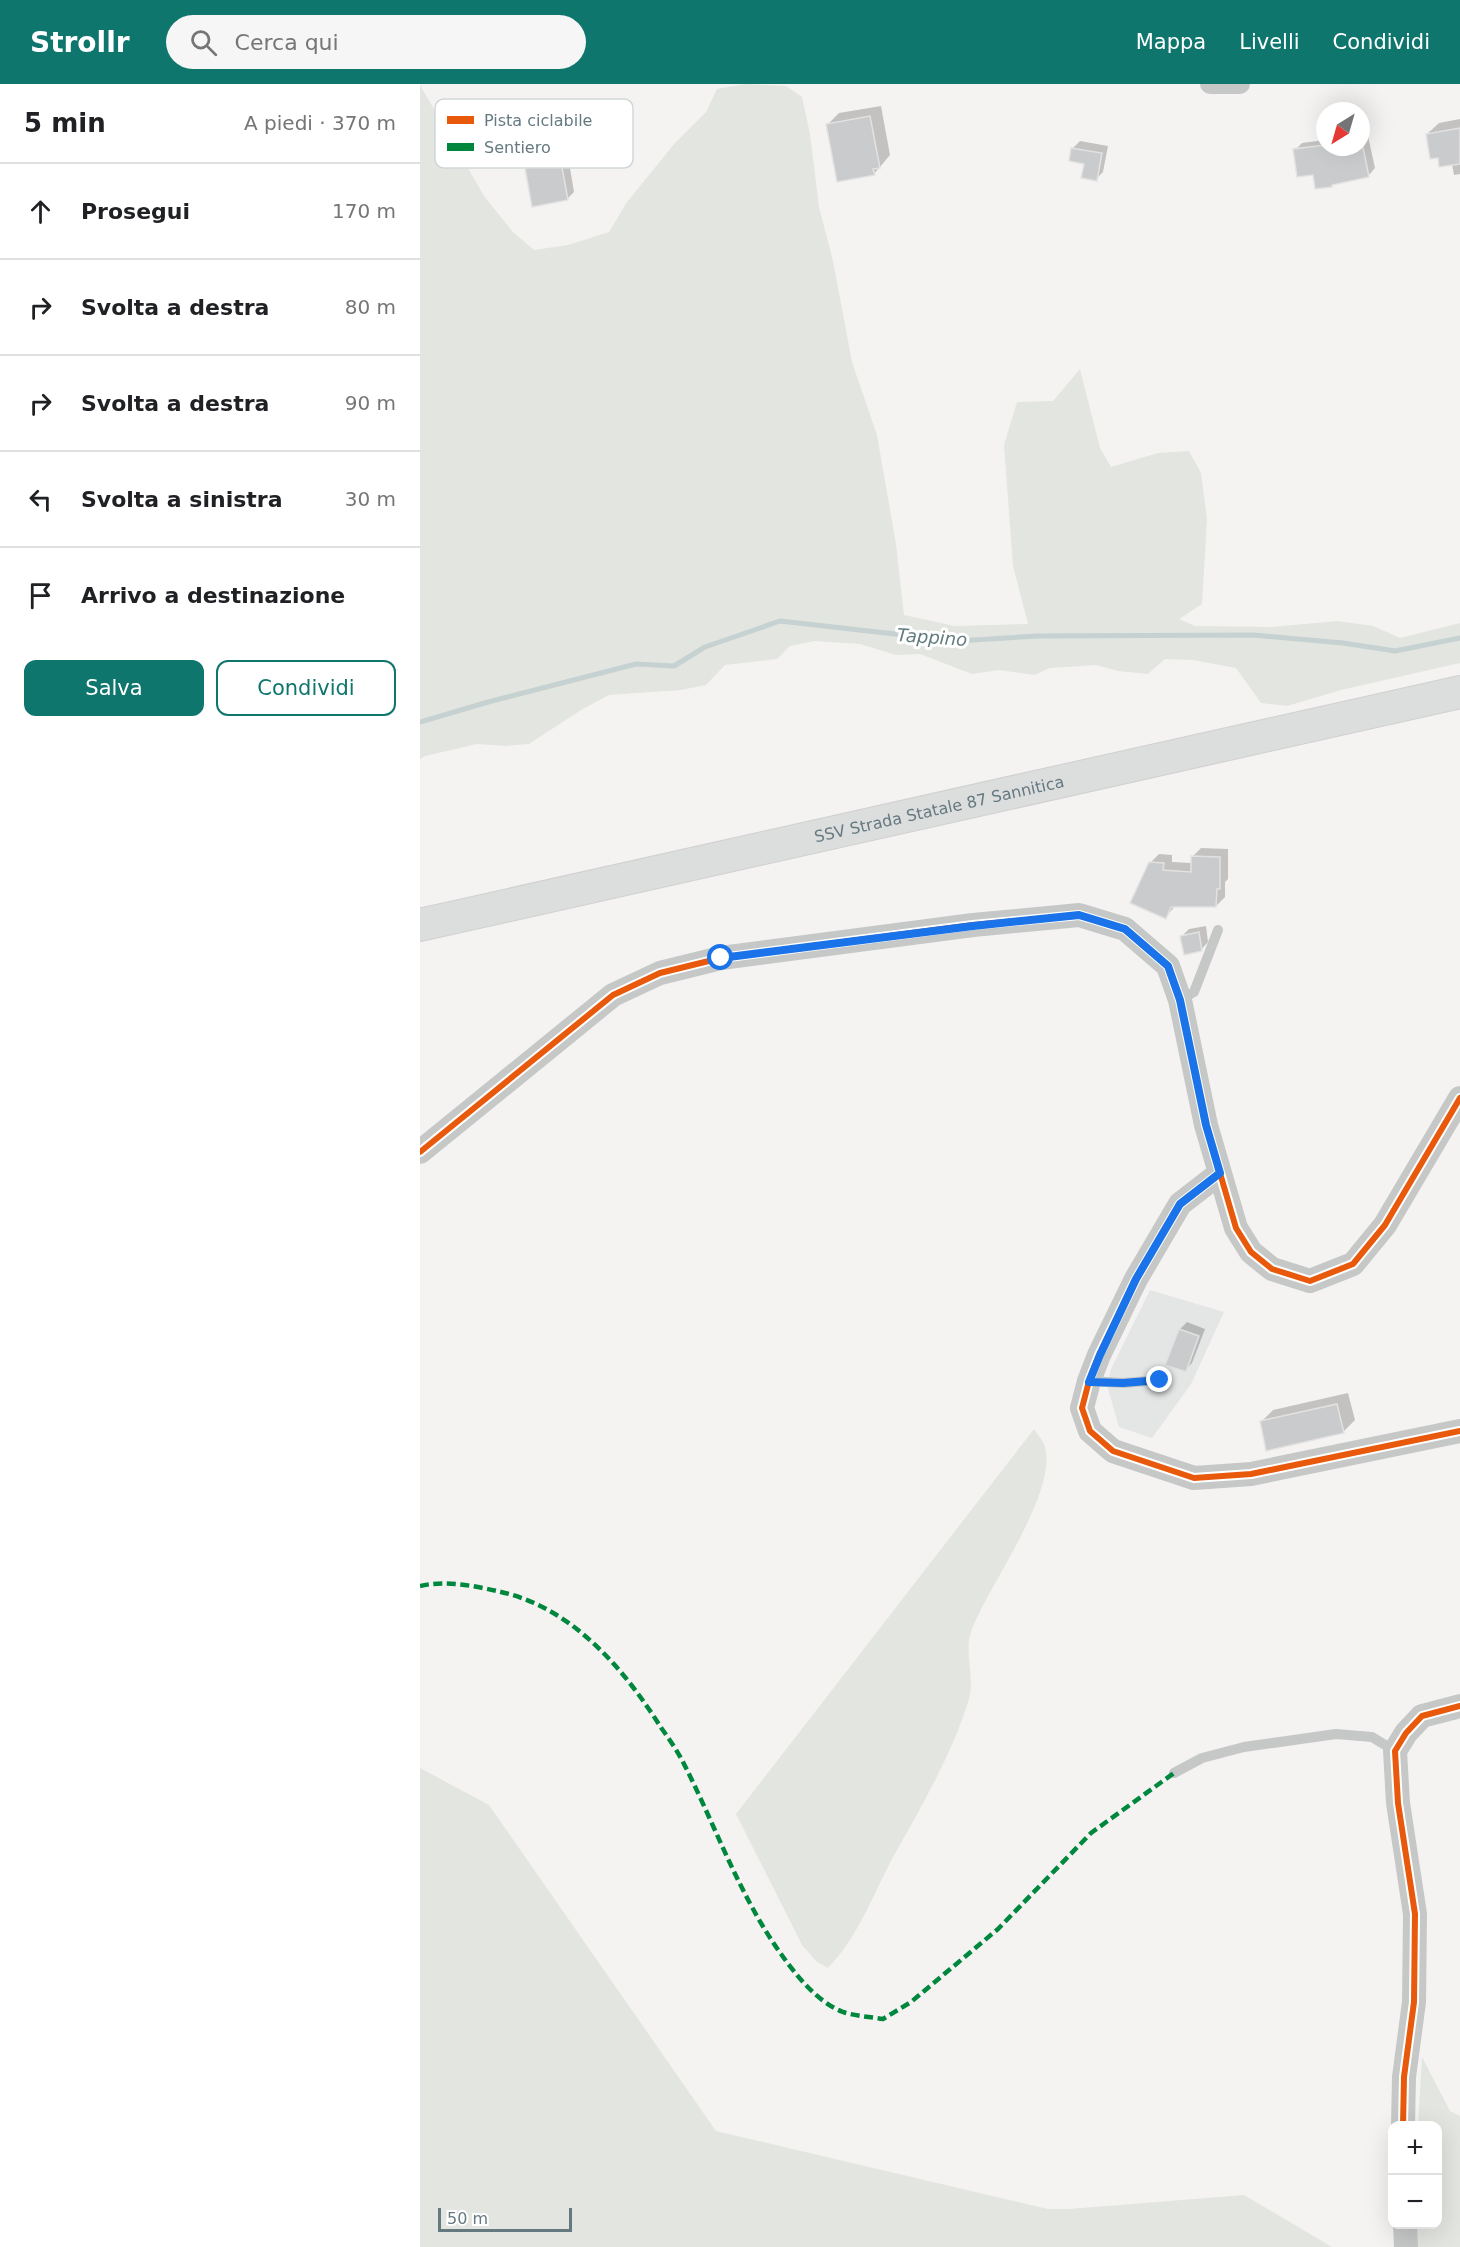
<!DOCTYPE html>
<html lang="it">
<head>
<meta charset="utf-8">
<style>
  body { margin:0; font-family:"DejaVu Sans",sans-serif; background:#f6f6f6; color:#202124 }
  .controls { position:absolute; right:18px; bottom:18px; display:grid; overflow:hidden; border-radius:12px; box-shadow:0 6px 24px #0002 }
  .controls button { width:54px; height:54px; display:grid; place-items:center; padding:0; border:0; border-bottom:2px solid #e0e0e0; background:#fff; color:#202124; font:30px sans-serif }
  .compass { position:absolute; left:896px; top:18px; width:54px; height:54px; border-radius:50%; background:#fff; box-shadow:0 6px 24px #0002; rotate:217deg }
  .scale { position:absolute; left:18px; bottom:15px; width:134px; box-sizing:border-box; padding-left:6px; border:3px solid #657981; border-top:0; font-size:16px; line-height:21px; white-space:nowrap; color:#657981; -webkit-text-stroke:4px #fff; paint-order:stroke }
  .stop { position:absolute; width:18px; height:18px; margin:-14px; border:4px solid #1a73e8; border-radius:50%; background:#fff }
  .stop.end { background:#1a73e8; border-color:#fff; box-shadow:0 2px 6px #0008 }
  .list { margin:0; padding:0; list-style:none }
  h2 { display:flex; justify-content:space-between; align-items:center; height:78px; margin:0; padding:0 24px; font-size:26px }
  h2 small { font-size:20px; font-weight:400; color:#757577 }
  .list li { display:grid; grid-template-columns:39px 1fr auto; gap:18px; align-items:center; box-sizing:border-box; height:96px; padding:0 24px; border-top:2px solid #e0e0e0 }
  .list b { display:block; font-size:22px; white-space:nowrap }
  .list em { font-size:20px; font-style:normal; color:#757577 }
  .actions { display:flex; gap:12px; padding:18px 24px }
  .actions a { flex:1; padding:14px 0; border:2px solid #0f766e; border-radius:12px; text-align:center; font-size:21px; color:#0f766e }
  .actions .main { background:#0f766e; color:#fff }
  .icon { flex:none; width:33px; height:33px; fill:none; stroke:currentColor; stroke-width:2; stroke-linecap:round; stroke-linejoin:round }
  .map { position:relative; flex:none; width:1040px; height:2163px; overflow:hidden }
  header { display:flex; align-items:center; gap:36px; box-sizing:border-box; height:84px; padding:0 30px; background:#0f766e; color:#fff }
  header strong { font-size:28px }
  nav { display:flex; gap:33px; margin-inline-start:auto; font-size:21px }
  .search { width:420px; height:54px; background:#f6f6f6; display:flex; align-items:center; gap:15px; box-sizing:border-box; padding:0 21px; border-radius:33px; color:#757577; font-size:22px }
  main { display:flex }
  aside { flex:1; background:#fff }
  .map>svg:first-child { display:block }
  .built { fill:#e4e5e5 }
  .green { fill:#e3e5e0 }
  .shadow { fill:#0003 }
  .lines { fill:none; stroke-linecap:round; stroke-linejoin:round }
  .stream { stroke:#c6d1d1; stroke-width:5 }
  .building { fill:#cacbcc; stroke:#e3e2e2; stroke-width:1.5 }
  .primary-casing { stroke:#d0d0d0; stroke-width:34 }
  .service { stroke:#c6c8c8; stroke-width:10 }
  .minor { stroke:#c6c8c8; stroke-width:20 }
  .tertiary { stroke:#c6c8c8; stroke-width:24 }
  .primary { stroke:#dcdddd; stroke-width:32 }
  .quiet { stroke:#00873e; stroke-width:4.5; stroke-dasharray:9 4.5; stroke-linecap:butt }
  .cycleway-casing { stroke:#fff; stroke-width:10 }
  .cycleway { stroke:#e8590c; stroke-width:6 }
  .route { stroke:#1a73e8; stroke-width:8 }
  .labels { text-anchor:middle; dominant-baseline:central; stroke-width:6; stroke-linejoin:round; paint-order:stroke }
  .street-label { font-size:16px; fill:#657981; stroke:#fff }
  .water-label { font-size:18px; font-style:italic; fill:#617b7e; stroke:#fff }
  .key { fill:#fff; stroke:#d1d7d9; stroke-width:1.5 }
  .key-label { font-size:16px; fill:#657981 }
</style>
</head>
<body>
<header>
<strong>Strollr</strong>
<div class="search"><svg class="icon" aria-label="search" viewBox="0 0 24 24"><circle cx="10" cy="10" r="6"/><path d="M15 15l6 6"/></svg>Cerca qui</div>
<nav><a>Mappa</a><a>Livelli</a><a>Condividi</a></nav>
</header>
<main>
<aside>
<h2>5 min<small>A piedi · 370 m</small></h2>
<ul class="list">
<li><svg class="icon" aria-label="ahead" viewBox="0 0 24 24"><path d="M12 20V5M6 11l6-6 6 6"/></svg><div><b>Prosegui</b></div><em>170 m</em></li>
<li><svg class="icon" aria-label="right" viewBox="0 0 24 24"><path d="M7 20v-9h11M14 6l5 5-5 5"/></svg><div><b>Svolta a destra</b></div><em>80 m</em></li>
<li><svg class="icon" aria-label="right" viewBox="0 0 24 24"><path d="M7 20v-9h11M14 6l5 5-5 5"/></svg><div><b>Svolta a destra</b></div><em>90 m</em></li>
<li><svg class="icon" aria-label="left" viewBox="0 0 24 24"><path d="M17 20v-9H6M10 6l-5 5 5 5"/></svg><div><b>Svolta a sinistra</b></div><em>30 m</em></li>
<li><svg class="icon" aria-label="arrive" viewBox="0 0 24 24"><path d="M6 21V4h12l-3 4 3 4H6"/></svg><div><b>Arrivo a destinazione</b></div></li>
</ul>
<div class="actions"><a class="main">Salva</a><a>Condividi</a></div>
</aside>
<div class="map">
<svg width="1040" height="2163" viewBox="0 0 1040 2163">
  <rect width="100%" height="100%" fill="#f4f3f2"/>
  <path class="built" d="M730,1206l74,22 -33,72 -39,54 -33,-11 -12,-42 4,-16z"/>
  <path class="green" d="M325,0l41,2 16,11 8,37 9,73 14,54 19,101 25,73 19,109 8,71 51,11 73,-2 -15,-58 -9,-121 13,-43 36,-1 27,-32 20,79 11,19 47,-14 31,-2 12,22 6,46 -5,85 -23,15 16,7 76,1 67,-6 35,5 27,12 60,-15v40l-119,27 -54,16 -26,-3 -25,-35 -43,-8 -28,-1 -17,15 -30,-3 -22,-6 -46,3 -16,7 -35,-5 -27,4 -52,-20 -24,1 -36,-11 -45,-3 -25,5 -13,13 -52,6 -19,20 -25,5 -72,5 -28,15 -52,34 -23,2 -29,-2 -52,12 -5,3v-674l64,111 29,36 21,18 34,-5 41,-13 18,-30 48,-59 31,-31 11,-23z
    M614,1345c3,5 8,10 10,15 17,45 -57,143 -73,188 -7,20 4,46 -2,67 -17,56 -49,110 -77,160 -20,38 -34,78 -64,109l-11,-6 -15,-17 -66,-131z
    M0,1684l69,37 227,326 332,78h21l175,-14 88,52h-912z
    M1002,1973l28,54 10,5v131h-42l-1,-22 21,-1v-98l-20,-1z"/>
  <path class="shadow" d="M461,22l9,49 -16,19 -46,-50 11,-11z
    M1040,35v55l-6,1 -2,-11 -13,-8 -12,-22 12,-11z
    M946,43l9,41 -6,7 -34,8 -4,3 -17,-12 -19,-24 7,-7 23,-3v7h36v-19z
    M660,57l28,5 -5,26 -7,7 -11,-16 -14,-3 2,-12z
    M148,72l6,36 -7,7 -40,-30 7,-8z
    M781,764l27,1v30l-3,3v15l-9,9h-41l-9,11 -16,-54 9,-9 13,1v7l20,1v-6z
    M786,842l2,16 -7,8 -20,-13 8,-8z
    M767,1238l18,7 -13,34 -7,7 -5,-41z
    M928,1309l7,27 -12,12 -82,-10 12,-12z"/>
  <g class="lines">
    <path class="stream" d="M0,638l68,-20 148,-38 38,2 31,-19 75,-26 177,20 81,-5 215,-1 90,8 52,8 65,-13"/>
  </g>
  <path class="building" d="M450,32l10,52 -7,1 2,6 -38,7 -11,-58z
    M1040,44v36l-21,3 -1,-9 -8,1 -4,-25z
    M905,61v2h38l6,30 -37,8v2l-17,2 -2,-14 -16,2 -4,-28z
    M651,64l31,5 -5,28 -16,-3 3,-14 -15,-3z
    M141,78l7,38 -36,7 -7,-39z
    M771,772l29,1v32h-3l-1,18h-45l-5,12 -36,-16 19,-41 15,1 -1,7 28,2z
    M779,848l3,19 -18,4 -4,-19z
    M759,1245l20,7 -13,36 -21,-7z
    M917,1320l7,29 -78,18 -6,-30z"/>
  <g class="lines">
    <defs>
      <g id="primary">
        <path id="s1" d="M0,841l1040,-233"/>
      </g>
    </defs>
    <use href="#primary" class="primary-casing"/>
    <path class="service" d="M760,916l14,-8 24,-62
      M670,1297l33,2 37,-3
      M754,1689l28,-15 42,-11 92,-13 36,3 23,14"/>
    <path class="minor" d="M790,0h30"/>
    <path class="tertiary" d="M0,1068l193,-157 47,-22 61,-15 252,-33 106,-10 46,14 43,37 12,34 26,125 30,103 15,24 21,17 38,12 43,-17 32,-39 75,-127
      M800,1089l-40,31 -44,75 -37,76 -10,26 -7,27 8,23 23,20 81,27 57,-4 209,-43
      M983,2042l1,-49 10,-75 1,-88 -17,-111 -3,-52 11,-18 16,-17 38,-10
      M985,2140l1,23"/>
    <use href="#primary" class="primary"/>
    <path class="quiet" d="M0,1502c25,-6 56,0 81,6 72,16 123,77 161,137 8,11 16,23 22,35 32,63 55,131 97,190 15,21 36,48 62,58 12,4 28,5 40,7l28,-17 87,-73 93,-96 83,-60"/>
    <defs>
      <path id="cycleway" d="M0,1068l193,-157 47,-22 61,-15 252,-33 106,-10 46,14 43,37 12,34 26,125 30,103 15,24 21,17 38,12 43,-17 32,-39 75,-127
        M800,1089l-40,31 -44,75 -37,76 -10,26 -7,27 8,23 23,20 81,27 57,-4 209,-43
        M983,2042l1,-49 10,-75 1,-88 -17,-111 -3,-52 11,-18 16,-17 38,-10"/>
    </defs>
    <use href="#cycleway" class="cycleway-casing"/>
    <use href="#cycleway" class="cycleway"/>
  </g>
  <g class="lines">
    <path class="route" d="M301,874l252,-32 106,-11 46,14 43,37 12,34 26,125 14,48 -40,31 -44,75 -36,76 -11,27 34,1 37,-3"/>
  </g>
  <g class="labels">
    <g class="street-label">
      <text stroke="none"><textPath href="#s1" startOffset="532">SSV Strada Statale 87 Sannitica</textPath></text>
    </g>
    <g class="water-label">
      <text transform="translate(512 553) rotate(4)">Tappino</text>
    </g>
  </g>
  <rect x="15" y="15" width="198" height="69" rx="9" class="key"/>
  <rect x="27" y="32" width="27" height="8" fill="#e8590c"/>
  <rect x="27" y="59" width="27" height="8" fill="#00873e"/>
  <g class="key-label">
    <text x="64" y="42">Pista ciclabile</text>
    <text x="64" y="69">Sentiero</text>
  </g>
</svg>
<div class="controls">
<button>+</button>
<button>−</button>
</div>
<svg class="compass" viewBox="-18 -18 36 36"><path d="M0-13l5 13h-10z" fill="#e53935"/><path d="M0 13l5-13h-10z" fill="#757577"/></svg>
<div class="scale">50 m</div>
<div class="stop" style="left:301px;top:874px"></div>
<div class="stop end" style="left:740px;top:1296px"></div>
</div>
</main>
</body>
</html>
